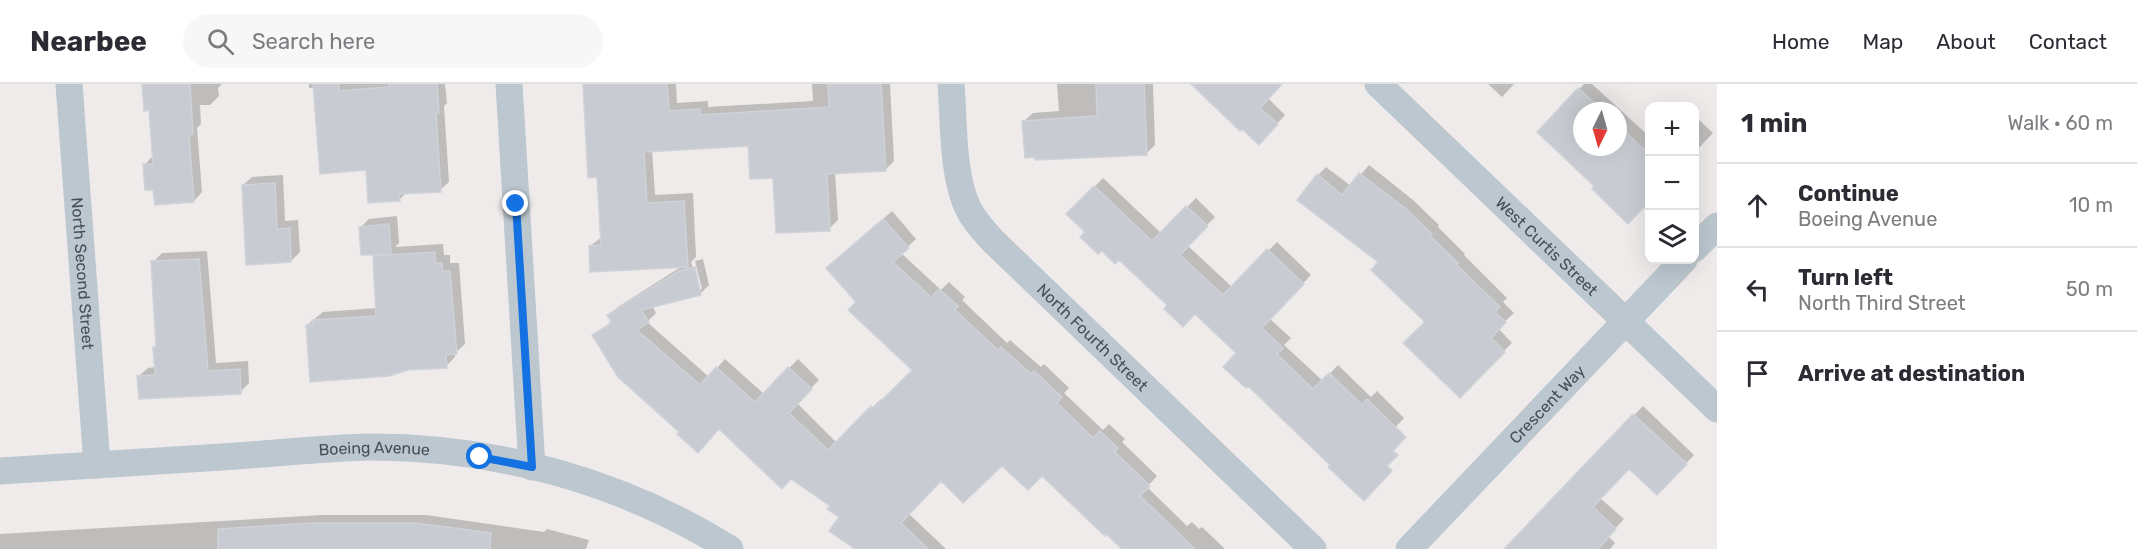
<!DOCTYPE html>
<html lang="en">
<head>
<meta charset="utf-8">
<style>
  body { margin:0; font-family:Rubik,sans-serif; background:#f7f7f7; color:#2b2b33 }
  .controls { position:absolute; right:18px; top:18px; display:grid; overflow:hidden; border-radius:12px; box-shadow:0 6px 24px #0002 }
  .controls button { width:54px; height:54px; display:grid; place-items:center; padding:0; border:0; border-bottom:2px solid #e1e1e2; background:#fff; color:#2b2b33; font:30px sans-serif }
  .compass { position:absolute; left:1573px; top:18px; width:54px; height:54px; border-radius:50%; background:#fff; box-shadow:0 6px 24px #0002; rotate:185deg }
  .stop { position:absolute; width:18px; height:18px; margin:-14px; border:4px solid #1371e1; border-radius:50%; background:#fff }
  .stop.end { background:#1371e1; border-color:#fff; box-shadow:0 2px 6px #0008 }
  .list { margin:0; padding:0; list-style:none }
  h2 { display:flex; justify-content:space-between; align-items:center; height:78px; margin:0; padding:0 24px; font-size:26px }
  h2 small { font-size:20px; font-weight:400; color:#7c7c81 }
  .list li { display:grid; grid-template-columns:39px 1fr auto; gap:18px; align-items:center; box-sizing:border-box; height:84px; padding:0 24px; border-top:2px solid #e1e1e2 }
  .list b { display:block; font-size:22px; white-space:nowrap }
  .list p { margin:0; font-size:20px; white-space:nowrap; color:#7c7c81 }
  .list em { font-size:20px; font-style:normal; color:#7c7c81 }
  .icon { flex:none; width:33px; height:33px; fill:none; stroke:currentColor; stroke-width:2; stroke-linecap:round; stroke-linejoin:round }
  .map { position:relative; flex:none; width:1717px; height:465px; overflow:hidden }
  header { display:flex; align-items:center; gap:36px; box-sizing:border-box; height:84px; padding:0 30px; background:#fff; border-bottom:2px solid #e1e1e2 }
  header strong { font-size:28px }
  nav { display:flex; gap:33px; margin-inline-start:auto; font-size:21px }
  .search { width:420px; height:54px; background:#f7f7f7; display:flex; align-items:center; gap:15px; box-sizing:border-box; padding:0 21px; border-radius:33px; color:#7c7c81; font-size:22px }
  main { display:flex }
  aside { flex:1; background:#fff }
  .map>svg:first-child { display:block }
  .shadow { fill:#0003; fill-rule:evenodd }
  .building { fill:#c8cbd1; stroke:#cfd2d8; stroke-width:1.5 }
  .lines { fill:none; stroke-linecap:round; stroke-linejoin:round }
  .street { stroke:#bcc7cf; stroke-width:27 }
  .route { stroke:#1371e1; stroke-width:8 }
  .labels { text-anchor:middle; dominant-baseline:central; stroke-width:4.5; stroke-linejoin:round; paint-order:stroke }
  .street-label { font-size:16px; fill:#444f59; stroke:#fff }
</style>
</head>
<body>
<header>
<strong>Nearbee</strong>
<div class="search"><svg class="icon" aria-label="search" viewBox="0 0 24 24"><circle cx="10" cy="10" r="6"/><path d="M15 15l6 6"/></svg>Search here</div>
<nav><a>Home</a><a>Map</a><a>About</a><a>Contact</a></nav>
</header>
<main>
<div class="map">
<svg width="1717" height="465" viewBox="0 0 1717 465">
  <rect width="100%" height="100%" fill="#efebeb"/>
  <path class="shadow" d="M144,0h78l-4,4 1,8 -9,9h-10l1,19 -4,4 5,64 -8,9 -39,-13 -11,-23 10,-10 -4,-46z
    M309,0h136l2,19 -3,3 5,76 -9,8 -33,2 -8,8 -32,-31 -52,-81h-6z
    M583,0h93l1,19 31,-2v6l105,-6 -1,-17h78l4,77 -9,9 -50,2 3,48 -9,9 -55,-53 -25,-32 -97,6 3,45 38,-2 3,64 -5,5 8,27h3l-7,-28 8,-2 6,26 -8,8 -49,12 4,8 -9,9 62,55 16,-18 39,35 34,-35 21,21 -22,23 40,40 44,-44 2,2 31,-31 -56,-68 -21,-42 55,-49 24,28 -15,14 40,37 8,-8 16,15 -3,3 45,43 3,-3 31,27 3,-3 25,24 -5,5 39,37 6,-6 16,15 -3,3 35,34 -10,11 40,39 5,-4 7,7 3,-2 23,22h-100l-83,-75 -40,-10 -61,15 -33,34 38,36h-88l-17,-32 -9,-12 -112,-77 -39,4 -87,-97 18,-14 -3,-6 9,-8 66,-42 -94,-19 12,-9 -4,-61z
    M1057,0h96l2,61 -8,8 -123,-32 9,-8 26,-2z
    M1192,0h89l-13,14 17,17 -26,28z
    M1488,0h26l-12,13z
    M1584,0h8l58,53v62l-53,-13 -58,-54zM1582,27h36v36h-36z
    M1694,31l19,18 -19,20z
    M1369,81l44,35 26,25 -1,2 27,27 -1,1 43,43 -4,4 11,11 -16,15 14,15 -52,52 -33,-73 -109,-147 8,-8 25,19z
    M283,91l2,46 13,-1 2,32 -9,9 -48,-76 9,-8z
    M1103,94l58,55 35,-35 19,19 -28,28 45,42 45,-45 34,33 -42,43 22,20 -7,7 39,36 15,-16 33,32 6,-6 27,27 -31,33 19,19 -28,29 -32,-34 -94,-112 -43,-41 -26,-7 -101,-91z
    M397,132l2,27 -4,4 48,-3 1,11h6v8h9l6,81 -10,9v4l-9,9 -139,-41 16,-13 54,-4 -3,-51 5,-4 -18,-26 8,-8z
    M207,167l9,112 32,-2 1,22 -9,9 -101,-16 9,-8 8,-1 -1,-19 3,-3 -5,-83 9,-9z
    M1643,322l51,49 -37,38 -28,-26 -29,31 24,21 -16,17 7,7 -5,6h-82l-12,-11z
    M322,431h104l118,17 3,-3 42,11 -3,9h-586v-15z"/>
  <path class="building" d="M142,0h48l3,50 -4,1 5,67 -39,3 -2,-15h-8l-2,-26h10l-4,-54 -5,1z
    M313,0h26v7l50,-4v-3h48l2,29h-3l5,79 -42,2 1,7 -32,2 -2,-33 -46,4z
    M583,0h84l2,27 31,-2v6l129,-8 -1,-23h53l5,87 -59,3 3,57 -54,2 -3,-55 -23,1 -2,-33 -104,6 3,51 37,-2 4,66 -98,5 -1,-26 12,-1 -4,-68 -9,1z
    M1096,0h48l3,71 -112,5 -1,-3 -9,1 -3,-37 75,-5z
    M1191,0h91l-22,24 18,16 -19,21 -17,-16 -2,2z
    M1578,4l25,23h-21v36h36v-22l32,30v46l-22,23 -36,-35 2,-3 -57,-54z
    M1359,89l46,35 27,26 -2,2 28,27 -2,1 44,43 -5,5 11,10 -15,16 14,14 -45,46 -57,-55 22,-21 -54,-52 7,-8 -81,-62 20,-26 25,21z
    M275,99l2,46 13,-1 1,34 -45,3 -4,-80z
    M1094,102l58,55 34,-35 22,20 -28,29 43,40 44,-46 37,35 -42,44 21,20 -6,6 36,35 16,-16 33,32 5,-6 39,38 -13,14 5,4 -11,11 5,5 -28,30 -36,-34 2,-2 -82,-79 -2,2 -23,-21 13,-14 -41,-39 -12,13 -19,-18 3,-4 -48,-45 -4,4 -13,-13 -4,3 -18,-17 5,-5 -19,-18z
    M883,135l26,29 -16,14 38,35 8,-8 19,17 -3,4 43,40 3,-3 30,27 3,-3 28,26 -5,6 36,35 7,-7 18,17 -3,4 35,34 -10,10 55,53h-73l-16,-15 -1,2 -63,-60 -14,14 -26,-24 -39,37 -22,-22 -40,42 27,26h-73l-26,-18 10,-14 -12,-8 3,-3 -39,-27 -9,10 -63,-60 -21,24 -21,-19 2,-2 -61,-55 -26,-42 20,-12 -5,-8 72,-44 16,-4 6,28 -60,15 8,12 -12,8 63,55 16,-18 39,35 33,-35 24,22 -23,24 39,37 43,-44 2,3 39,-39 -64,-60 8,-8 -30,-34z
    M389,140l2,30 -30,1 -2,-28z
    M435,168v11h7v8h8l7,83 -11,1 1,13 -39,2 -19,6 -79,6 -4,-57 7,-1 -1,-4 64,-4 -3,-60z
    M199,175l9,112 32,-2 1,25 -102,5 -2,-23 18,-1 -2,-28h3l-5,-86z
    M1633,330l54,50 -30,31 -28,-26 -36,38 23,22 -18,20h-94z
    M313,439h103l75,10 -1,16h-272v-20z"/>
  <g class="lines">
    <g class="street">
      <path id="s1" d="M69,0l28,381"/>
      <path d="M509,0l23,383"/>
      <path id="s2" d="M951,0c3,37 1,91 17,124 6,13 16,23 25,33l320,308"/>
      <path id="s3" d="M1378,0l339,325"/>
      <path d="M1694,165l23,-23"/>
      <path id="s4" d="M0,387c74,-4 148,-9 222,-14 50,-3 100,-9 150,-10 125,0 252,35 358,102"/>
      <path id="s5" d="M1409,465l275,-289"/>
    </g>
  </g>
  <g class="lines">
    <path class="route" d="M480,373l52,10 -16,-263"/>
  </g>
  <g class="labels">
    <g class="street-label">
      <text stroke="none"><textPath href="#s3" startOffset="234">West Curtis Street</textPath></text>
      <text stroke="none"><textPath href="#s1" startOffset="190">North Second Street</textPath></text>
      <text stroke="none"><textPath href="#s2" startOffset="306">North Fourth Street</textPath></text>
      <text stroke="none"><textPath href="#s5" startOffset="200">Crescent Way</textPath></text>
      <text stroke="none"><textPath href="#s4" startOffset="375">Boeing Avenue</textPath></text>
    </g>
  </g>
</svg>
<div class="controls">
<button>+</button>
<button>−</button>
<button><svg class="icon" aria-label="layers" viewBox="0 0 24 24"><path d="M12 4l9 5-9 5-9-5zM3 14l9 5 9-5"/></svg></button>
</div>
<svg class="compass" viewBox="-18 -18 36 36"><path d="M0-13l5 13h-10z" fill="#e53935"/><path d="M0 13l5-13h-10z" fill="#7c7c81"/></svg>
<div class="stop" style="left:480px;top:373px"></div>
<div class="stop end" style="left:516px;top:120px"></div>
</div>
<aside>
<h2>1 min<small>Walk · 60 m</small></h2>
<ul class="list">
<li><svg class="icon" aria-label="ahead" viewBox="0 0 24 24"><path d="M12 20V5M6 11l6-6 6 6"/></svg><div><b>Continue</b><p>Boeing Avenue</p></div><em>10 m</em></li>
<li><svg class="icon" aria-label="left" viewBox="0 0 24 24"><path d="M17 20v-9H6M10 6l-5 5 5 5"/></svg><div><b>Turn left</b><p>North Third Street</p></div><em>50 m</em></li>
<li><svg class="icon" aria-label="arrive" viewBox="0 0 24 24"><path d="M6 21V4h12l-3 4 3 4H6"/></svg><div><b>Arrive at destination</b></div></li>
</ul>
</aside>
</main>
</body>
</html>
